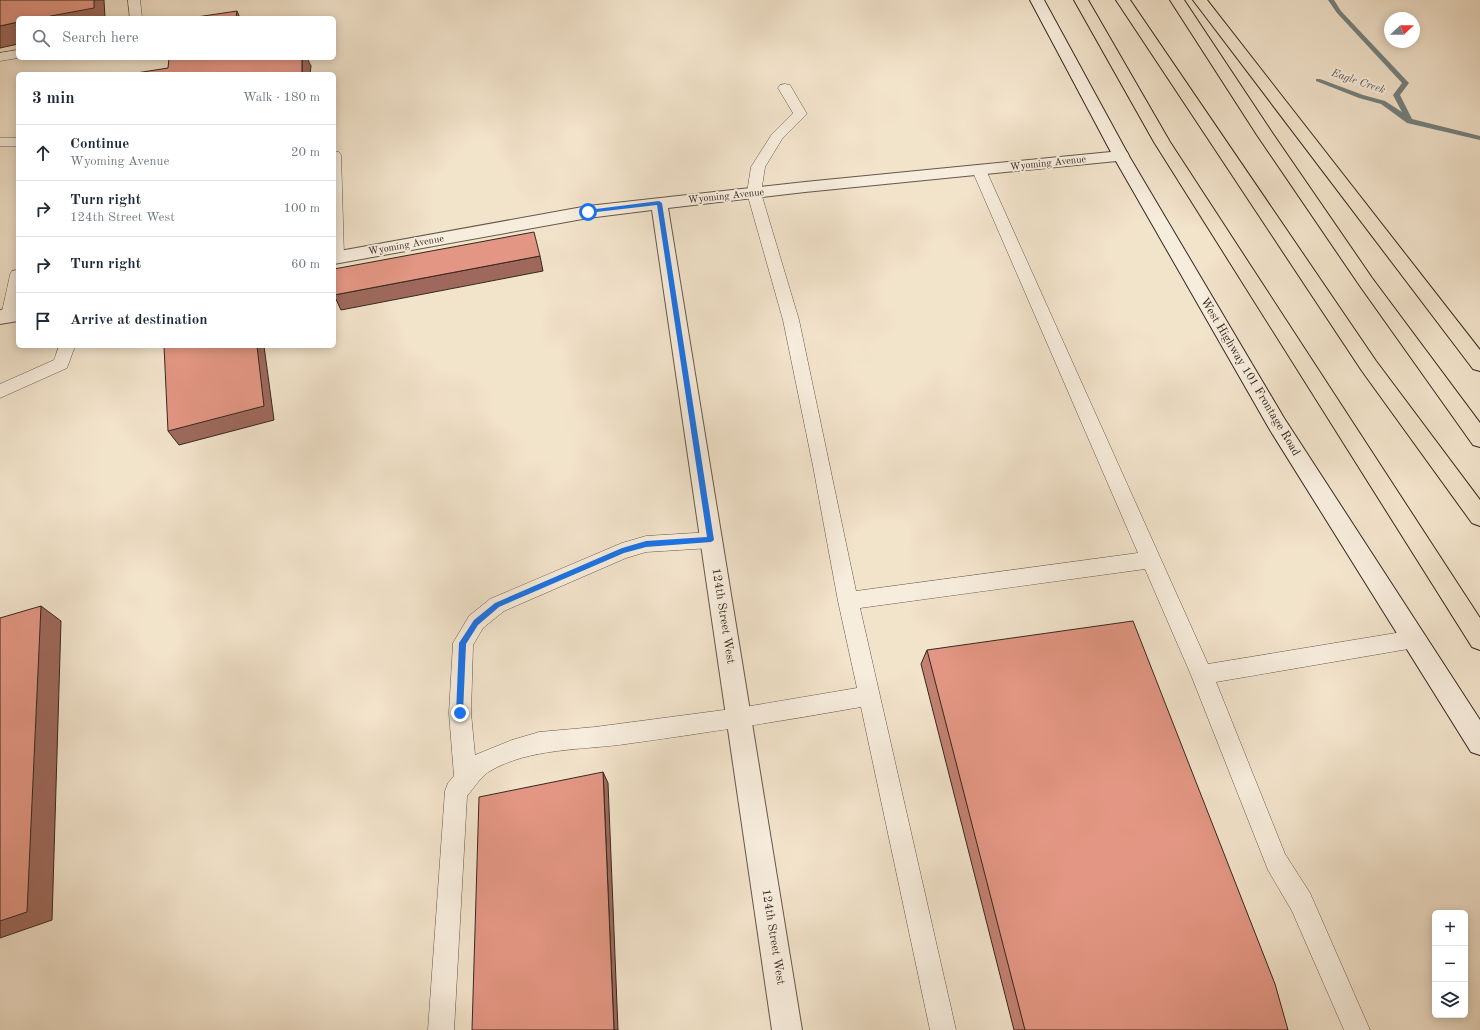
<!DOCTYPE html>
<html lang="en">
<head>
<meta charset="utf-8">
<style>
  body { margin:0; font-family:"Old Standard TT",serif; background:#f2f2f3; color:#1f2937 }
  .controls { position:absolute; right:12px; bottom:12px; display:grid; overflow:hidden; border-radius:6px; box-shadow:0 2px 10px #0003 }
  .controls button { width:36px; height:36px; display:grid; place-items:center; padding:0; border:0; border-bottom:1px solid #e0e1e3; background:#fff; color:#1f2937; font:20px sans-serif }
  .compass { position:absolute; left:1384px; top:12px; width:36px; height:36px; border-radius:50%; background:#fff; box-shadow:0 2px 10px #0003; rotate:68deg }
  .stop { position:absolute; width:12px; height:12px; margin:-9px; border:3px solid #1a73e8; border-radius:50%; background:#fff }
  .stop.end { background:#1a73e8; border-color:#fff; box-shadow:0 1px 4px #0008 }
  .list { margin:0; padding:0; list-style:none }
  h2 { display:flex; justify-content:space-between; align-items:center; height:52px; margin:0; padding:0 16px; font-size:17px }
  h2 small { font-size:13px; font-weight:400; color:#747a83 }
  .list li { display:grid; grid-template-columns:26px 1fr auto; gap:12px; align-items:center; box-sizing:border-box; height:56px; padding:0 16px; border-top:1px solid #e0e1e3 }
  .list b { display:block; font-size:15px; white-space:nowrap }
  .list p { margin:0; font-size:13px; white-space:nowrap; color:#747a83 }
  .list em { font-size:13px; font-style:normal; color:#747a83 }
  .icon { flex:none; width:22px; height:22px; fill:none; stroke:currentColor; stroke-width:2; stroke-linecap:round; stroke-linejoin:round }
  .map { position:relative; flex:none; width:1480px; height:1030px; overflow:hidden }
  .search { position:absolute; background:#fff; box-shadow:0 2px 10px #0003; left:16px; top:16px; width:320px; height:44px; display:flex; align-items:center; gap:10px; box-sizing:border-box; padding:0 14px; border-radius:6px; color:#747a83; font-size:15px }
  .panel { position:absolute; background:#fff; box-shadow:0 2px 10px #0003; left:16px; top:72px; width:320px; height:276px; border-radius:6px }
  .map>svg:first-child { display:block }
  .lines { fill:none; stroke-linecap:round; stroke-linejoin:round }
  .stream { fill:#74817f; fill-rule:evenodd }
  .lane-casing { stroke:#655749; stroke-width:1 }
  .street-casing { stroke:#655749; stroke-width:2 }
  .secondary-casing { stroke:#36281e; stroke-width:2 }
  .highway-casing { stroke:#36281e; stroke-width:2 }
  .lane { fill:#f7eddd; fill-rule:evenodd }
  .street { fill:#f7eddd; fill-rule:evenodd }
  .secondary { fill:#f7eddd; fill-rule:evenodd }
  .highway { fill:#f2e3cb; fill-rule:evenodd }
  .wall { fill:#c28171; stroke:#36281e }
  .shaded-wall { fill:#9e695c; stroke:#36281e }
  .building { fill:#e29683; stroke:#36281e }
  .route { fill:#1a73e8 }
  .labels { text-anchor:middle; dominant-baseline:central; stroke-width:4; stroke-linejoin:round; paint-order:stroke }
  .far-street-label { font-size:10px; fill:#36281e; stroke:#f7eddd }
  .far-water-label { font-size:11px; font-style:italic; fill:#55544f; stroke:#f7eddd }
  .street-label { font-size:12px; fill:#36281e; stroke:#f7eddd }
</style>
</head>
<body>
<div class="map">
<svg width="1480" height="1030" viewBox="0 0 1480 1030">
  <rect width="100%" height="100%" fill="#f2e3cb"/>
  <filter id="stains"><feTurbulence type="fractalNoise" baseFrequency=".005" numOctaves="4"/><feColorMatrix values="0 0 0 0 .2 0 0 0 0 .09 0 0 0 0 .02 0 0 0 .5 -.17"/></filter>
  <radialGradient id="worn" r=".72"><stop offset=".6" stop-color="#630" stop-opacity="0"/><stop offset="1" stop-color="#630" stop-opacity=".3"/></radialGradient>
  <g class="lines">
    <path class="stream" d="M1328,0h6l7,11 67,71 1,1 -9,12 12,24 68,17v4l-73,-17 -26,-19 -22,-6 -43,-17v-2h4l43,16 22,6 17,11 -9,-17 9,-12 -65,-70z"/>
    <defs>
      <path id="lane" d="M128,0h12l2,18h-12z
        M18,50v8l-18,3v-8z
        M785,84l5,1 17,29 -25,25 -17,28 -4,26 38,127 57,271 282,-38 -166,-383 2,-3 5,-1 5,1 2,3 222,494 206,-34 7,2 3,7 -3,7 -7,2 -198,34 69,172 25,39 60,137h-26l-52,-119 -24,-41 -77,-195 -46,-106 -285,39 96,422h-26l-69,-323c-78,14 -156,26 -235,37 -43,6 -97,4 -136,27 -9,5 -16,17 -23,25l-13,234h-26l17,-239 3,-8 6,-7 -5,-63 4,-70 16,-27 21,-17 132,-56 24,-7 65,-4 7,2 3,6 -3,6 -7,2 -65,4 -20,6 -122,53 -21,17 -10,17 -2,68 4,42 37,-15 27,-8 56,-5 144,-19 118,-20 -19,-87 -25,-135 -30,-146 -36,-127 4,-26 21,-33 21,-21 -15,-25 2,-3z
        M0,138h18v8h-18z
        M334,151l5,1 2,3 3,102 -3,4 -7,1z
        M18,270v42l-3,8 -6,2 -6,-2 -2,-4 9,-41 2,-4z
        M59,346h16l-8,22 -67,30v-14l54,-24z"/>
      <path id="street" d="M1121,151l6,1 2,4 -2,4 -322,32 -137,16 134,822h-30l-120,-820 -64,8 -254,46v-12l254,-46 217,-24z
        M18,307v14l-18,3v-14z"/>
      <path id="secondary" d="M1030,0h14l85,156 155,262 196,302v35l-9,-3 -201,-322 -157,-274z"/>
      <path id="highway" d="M1074,0h14l82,142 310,476v32l-8,-3 -318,-505z
        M1116,0h14l246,361 104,139v26l-8,-3 -110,-152z
        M1170,0h14l89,134 99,144 108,145v24l-7,-2 -113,-159 -103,-151z
        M1193,0h14l273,350v21l-7,-2z"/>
    </defs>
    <use href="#lane" class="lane-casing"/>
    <use href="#street" class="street-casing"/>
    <use href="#secondary" class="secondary-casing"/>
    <use href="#highway" class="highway-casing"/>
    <use href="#lane" class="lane"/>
    <use href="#street" class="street"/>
    <use href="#secondary" class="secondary"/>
    <use href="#highway" class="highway"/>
  </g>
  <path class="wall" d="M927,650l361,380h-274l-93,-366z"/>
  <path class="shaded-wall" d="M94,0h10l1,18h-65z
    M237,11l3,7h-4z
    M18,22v22l-18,4v-22z
    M302,58h5l4,8 -1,8h-8z
    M540,256l3,15 -202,39 -7,-15z
    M257,346h7l10,74 -95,25 -11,-14z
    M41,606l20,15 -9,299 -52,18v-17z
    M603,772l5,11 10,247h-4z"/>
  <path class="building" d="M0,0h94v8l-54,10h-22v4l-18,4z
    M237,11l-1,7h-46z
    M169,58h133v16h-172l38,-6z
    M534,232l6,24 -206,39v-26z
    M164,346h93l7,60 -96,25z
    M41,606l-14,306 -27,9v-303z
    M1133,621l142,363 13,46h-263l-98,-380z
    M603,772l11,258h-142l7,-233z"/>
  <path class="route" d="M659,201l3,2 52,337 -3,2 -65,5 -22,6 -125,54 -21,18 -12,19 -3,69 -3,3 -4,-3 3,-70 15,-23 21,-17 127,-55 24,-7 61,-4 -50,-332 -69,8 -2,-1 2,-2z"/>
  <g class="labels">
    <g class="far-street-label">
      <text transform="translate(1048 163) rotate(-6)">Wyoming Avenue</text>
      <text transform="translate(726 196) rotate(-6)">Wyoming Avenue</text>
      <text transform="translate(406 245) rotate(-10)">Wyoming Avenue</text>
    </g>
    <g class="far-water-label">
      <text transform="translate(1358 82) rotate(19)">Eagle Creek</text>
    </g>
    <g class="street-label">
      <text transform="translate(1250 377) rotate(59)">West Highway 101 Frontage Road</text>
      <text transform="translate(723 616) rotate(81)">124th Street West</text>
      <text transform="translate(773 937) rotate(81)">124th Street West</text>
    </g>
  </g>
  <rect width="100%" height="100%" filter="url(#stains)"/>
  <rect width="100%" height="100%" fill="url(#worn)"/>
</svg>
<div class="controls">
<button>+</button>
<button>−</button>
<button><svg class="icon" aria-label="layers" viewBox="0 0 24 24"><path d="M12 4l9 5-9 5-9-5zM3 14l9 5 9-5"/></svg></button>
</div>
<svg class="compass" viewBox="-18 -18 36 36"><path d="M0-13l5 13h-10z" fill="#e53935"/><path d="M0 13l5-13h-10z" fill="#747a83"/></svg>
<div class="stop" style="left:588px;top:212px"></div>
<div class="stop end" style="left:460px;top:713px"></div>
<div class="search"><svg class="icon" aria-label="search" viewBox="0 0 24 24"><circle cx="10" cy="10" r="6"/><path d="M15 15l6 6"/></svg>Search here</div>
<section class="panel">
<h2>3 min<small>Walk · 180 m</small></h2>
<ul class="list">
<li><svg class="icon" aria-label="ahead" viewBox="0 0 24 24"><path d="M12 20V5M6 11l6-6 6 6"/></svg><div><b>Continue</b><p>Wyoming Avenue</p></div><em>20 m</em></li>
<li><svg class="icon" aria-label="right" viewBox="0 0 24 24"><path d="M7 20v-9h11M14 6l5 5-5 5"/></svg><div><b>Turn right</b><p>124th Street West</p></div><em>100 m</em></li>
<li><svg class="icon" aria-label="right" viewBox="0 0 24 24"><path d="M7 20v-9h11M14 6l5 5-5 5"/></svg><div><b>Turn right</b></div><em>60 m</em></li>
<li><svg class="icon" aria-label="arrive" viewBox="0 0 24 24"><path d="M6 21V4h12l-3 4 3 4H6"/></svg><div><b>Arrive at destination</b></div></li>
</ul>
</section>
</div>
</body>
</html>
